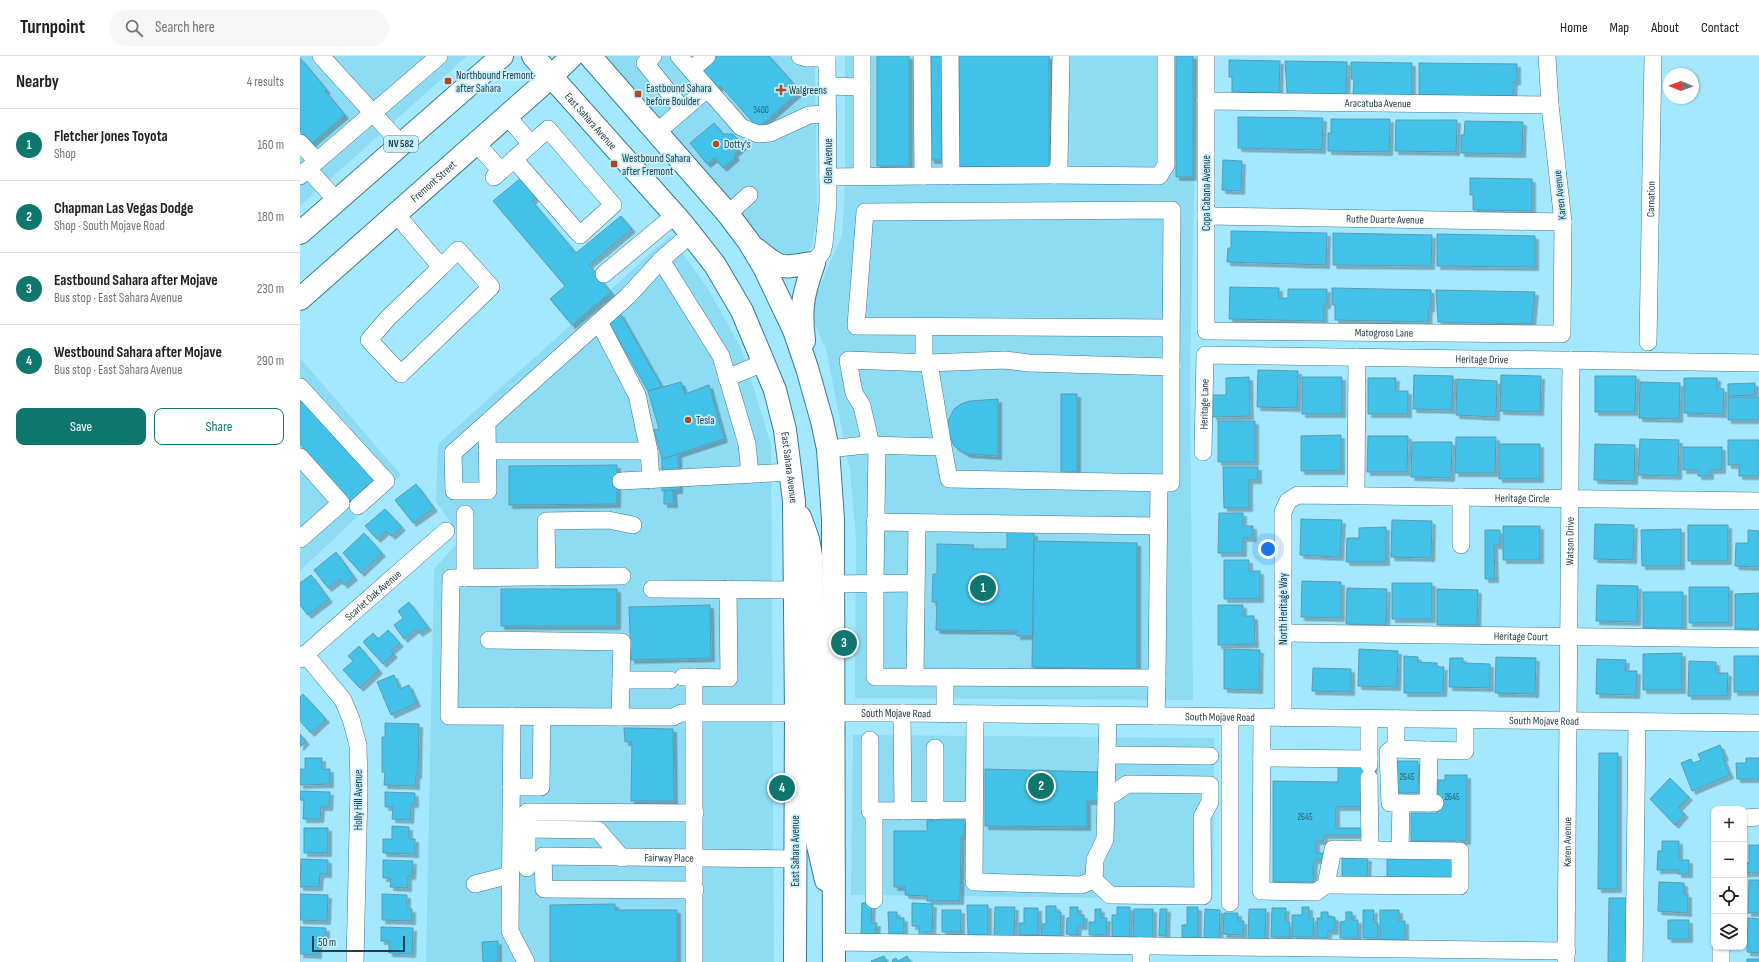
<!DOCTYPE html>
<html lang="en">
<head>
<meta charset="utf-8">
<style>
  body { margin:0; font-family:"Sofia Sans Condensed",sans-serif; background:#f6f6f6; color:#202124 }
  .controls { position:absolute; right:12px; bottom:12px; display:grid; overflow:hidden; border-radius:8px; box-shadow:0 1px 3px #0004 }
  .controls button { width:36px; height:36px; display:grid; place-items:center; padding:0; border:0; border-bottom:1px solid #e0e0e0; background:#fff; color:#202124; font:20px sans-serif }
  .compass { position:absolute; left:1363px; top:12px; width:36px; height:36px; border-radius:50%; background:#fff; box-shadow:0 1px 3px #0004; rotate:271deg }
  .scale { position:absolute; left:12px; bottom:10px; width:93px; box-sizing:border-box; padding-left:4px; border:2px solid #233e48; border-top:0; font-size:11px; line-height:14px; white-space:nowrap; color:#233e48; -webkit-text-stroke:3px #c9f0fe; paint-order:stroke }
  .you { position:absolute; left:968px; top:493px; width:14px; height:14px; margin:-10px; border:3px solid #fff; border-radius:50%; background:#1a73e8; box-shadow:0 0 0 6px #1a73e833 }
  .badge { display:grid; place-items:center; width:26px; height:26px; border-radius:50%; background:#0f766e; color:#fff; font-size:13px; font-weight:700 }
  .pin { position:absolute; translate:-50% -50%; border:2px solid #fff; box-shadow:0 1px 4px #0006 }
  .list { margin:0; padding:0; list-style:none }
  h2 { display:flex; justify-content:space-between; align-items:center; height:52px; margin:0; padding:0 16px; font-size:17px }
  h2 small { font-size:13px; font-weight:400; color:#757577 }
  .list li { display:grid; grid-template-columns:26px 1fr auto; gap:12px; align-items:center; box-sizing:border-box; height:72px; padding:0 16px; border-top:1px solid #e0e0e0 }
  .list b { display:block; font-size:15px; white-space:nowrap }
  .list p { margin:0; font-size:13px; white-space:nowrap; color:#757577 }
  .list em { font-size:13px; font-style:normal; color:#757577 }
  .actions { display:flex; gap:8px; padding:12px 16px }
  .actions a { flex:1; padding:9px 0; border:1px solid #0f766e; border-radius:8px; text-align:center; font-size:14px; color:#0f766e }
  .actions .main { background:#0f766e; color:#fff }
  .icon { flex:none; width:22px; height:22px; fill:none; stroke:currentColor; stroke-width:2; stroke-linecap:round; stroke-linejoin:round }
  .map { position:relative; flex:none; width:1459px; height:906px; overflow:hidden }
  header { display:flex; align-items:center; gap:24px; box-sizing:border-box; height:56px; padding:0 20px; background:#fff; border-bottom:1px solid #e0e0e0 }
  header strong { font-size:19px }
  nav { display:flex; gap:22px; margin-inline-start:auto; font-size:14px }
  .search { width:280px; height:36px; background:#f6f6f6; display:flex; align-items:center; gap:10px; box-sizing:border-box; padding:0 14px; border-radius:22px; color:#757577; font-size:15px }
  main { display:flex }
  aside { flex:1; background:#fff }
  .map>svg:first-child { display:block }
  .built { fill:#8edbf4 }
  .building { fill:#42c2e8; stroke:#5b9cb2; filter:url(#shadow) }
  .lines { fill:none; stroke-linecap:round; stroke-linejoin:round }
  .minor-casing { stroke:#387b90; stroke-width:18 }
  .major-casing { stroke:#387b90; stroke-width:24 }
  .minor { stroke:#fff; stroke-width:17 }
  .major { stroke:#fff; stroke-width:22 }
  .poi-dot { fill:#af491d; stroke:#c9f0fe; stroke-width:1.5 }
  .labels { text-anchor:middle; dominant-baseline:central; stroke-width:3.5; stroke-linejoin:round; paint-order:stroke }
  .number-label { font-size:9px; fill:#2b5f70 }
  .shield { fill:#c9f0fe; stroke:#55737f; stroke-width:1 }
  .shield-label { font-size:10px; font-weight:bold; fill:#233e48 }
  .poi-label { font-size:11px; fill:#233e48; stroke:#c9f0fe; text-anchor:start }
  .street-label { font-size:11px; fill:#233e48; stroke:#c9f0fe }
</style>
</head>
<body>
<header>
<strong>Turnpoint</strong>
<div class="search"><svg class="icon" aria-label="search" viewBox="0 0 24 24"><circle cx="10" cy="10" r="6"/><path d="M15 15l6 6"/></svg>Search here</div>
<nav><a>Home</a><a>Map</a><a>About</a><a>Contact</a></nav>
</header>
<main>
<aside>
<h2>Nearby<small>4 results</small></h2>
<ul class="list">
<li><span class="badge">1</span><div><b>Fletcher Jones Toyota</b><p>Shop</p></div><em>160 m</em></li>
<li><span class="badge">2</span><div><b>Chapman Las Vegas Dodge</b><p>Shop · South Mojave Road</p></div><em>180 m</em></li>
<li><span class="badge">3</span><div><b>Eastbound Sahara after Mojave</b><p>Bus stop · East Sahara Avenue</p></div><em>230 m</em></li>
<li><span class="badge">4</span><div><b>Westbound Sahara after Mojave</b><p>Bus stop · East Sahara Avenue</p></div><em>290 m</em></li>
</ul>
<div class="actions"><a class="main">Save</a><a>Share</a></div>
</aside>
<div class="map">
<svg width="1459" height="906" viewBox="0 0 1459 906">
  <defs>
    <filter id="shadow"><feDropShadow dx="3.5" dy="3.5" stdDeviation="0" flood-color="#0004"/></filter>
  </defs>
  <rect width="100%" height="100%" fill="#a4e8ff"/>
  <path class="built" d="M0,0h167l-167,150z
    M306,0h209l2,164 -6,28 -8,10 -25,-2 -11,-9 -163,-189z
    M545,0h352l-7,325 3,319 -338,-2 1,-160 -6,-67 -24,-122 -17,-37 33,-77 3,-50z
    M370,180l37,51 34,61 30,96 3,518h-348l8,-393 28,-31 -26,-36 2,-58z
    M0,302l101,117 -101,96z
    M553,679l361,3 -1,161 -362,-4z"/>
  <path class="building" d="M417,0h52l31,35 -42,37 -37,-42 -4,3 -17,-18z
    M577,0h32v110h-32z
    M631,0h11v104h-11l-5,-33h5z
    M659,0h90v111h-90z
    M876,0h17v121h-17z
    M0,2l27,32 -2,1 20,24 -34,29 -11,-13z
    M929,4l51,1 -1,32 -47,-1v-15h-3z
    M985,5l62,1 -1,32 -59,-1z
    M1051,6l61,1v32h-59l1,-16h-3z
    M1119,7l98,1v17l-3,1 -1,14 -94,-1z
    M938,61l85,1 -1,32 -84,-2z
    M1031,63h59l-1,33 -61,-1v-18h3z
    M1096,64h61l-1,32 -61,-1z
    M1165,65l58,1 -1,32 -61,-1v-18h3z
    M414,67l9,11h10l10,12 -9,8 2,3 -13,11 -8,-10 -8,6 -17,-21z
    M923,104l19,1 -1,30 -19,-1z
    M222,121l16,18 -6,6 44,52 45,-37 11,13 -43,36 22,27 -39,33 -22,-26 15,-13 -72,-85z
    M1170,122l62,1v32l-59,-1v-15h-3z
    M931,175l96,2 -1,32 -99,-3 1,-14h3z
    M1033,177l99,2 -1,31 -98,-1z
    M1137,178l98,2v31l-98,-1z
    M930,231l49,1v10h9v-9h39v16h-3v16l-95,-2z
    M1032,232l99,2v18h-2l-1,14 -93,-2v-15h-3z
    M1136,234l99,2 -3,32 -94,-2z
    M320,257l42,74 -14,4 -40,-70z
    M958,314l40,1 -1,37 -40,-1z
    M1114,319l39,1 -1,34 -39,-1z
    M1201,319l40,1 -1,36 -40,-1z
    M1295,320h41l-1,36h-40z
    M949,321l1,39 -37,1v-22h13v-17z
    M1002,321h40v37h-40z
    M1068,322h28l-1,13h13v23h-40z
    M1384,322h33v10l7,1 -1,25 -39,-1z
    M1157,323l40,2 -1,36 -40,-2z
    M381,326l4,12 24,-9 15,54 -62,20 -8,-29 5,-1 -11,-38z
    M1340,326l40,1 -1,36 -40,-1z
    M1455,327v12l-27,1v-12z
    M0,338l76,89 -25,21 -51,-60z
    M761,338h16v78h-16z
    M1428,341h31v23h-31z
    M698,343v57l-31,-2 -13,-8 -7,-17 2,-10 5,-10 7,-5 9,-3z
    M918,365h37v41h-37z
    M1041,379v36h-40v-35z
    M1068,380h40l-1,36h-40z
    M1156,381h40l-1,36h-40z
    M1340,383l39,1 -1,36 -40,-1z
    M1428,384h31v36h-20v-11h-11z
    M1112,386h40l-1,36 -40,-1z
    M1199,388h41v35h-41z
    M1295,388l40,1 -1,36 -40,-1z
    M1383,391h39v23h-12v6h-12v-6h-15z
    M378,398l1,36 -17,1v-32z
    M317,409v39l-108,1v-39z
    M923,411h35v13h-9v28h-25z
    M116,428l18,24 -21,15 -18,-23z
    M373,434l1,14h-10v-13z
    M85,453l17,18 -10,9 -6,-5 -9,8 -12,-13z
    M919,457h24v13h10v12h-10v15h-25z
    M1001,463l41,1 -2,37 -40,-2z
    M1092,464l40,1 -1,37 -40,-1z
    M1295,468l39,1 -1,35 -39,-1z
    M1388,469h40v36h-40z
    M1203,470h37v34h-37z
    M1086,471v35h-40l1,-24h12v-10z
    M1381,473v37h-39l-1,-36z
    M1185,474h15v15h-6l1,34h-10z
    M1448,474l11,1v36l-24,-1 1,-23h12z
    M707,476l27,1 -1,103h-16v-5l-81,-1 1,-28h-5l1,-28h4v-30l37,1 -2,4h35z
    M64,477l18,20 -21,20 -18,-20z
    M734,485l103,2v126l-105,-2z
    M36,496l18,25 -10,8 -4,-6 -12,9 -14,-18z
    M924,504h25v11h11v28h-36z
    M11,519l18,24 -21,16 -8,-10v-22z
    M1002,525l39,1v36l-40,-1z
    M1092,527h40v36h-40z
    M1297,529l41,1 -1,36 -41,-1z
    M1389,531h40v36h-40z
    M1047,532l40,1 -1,36 -40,-1z
    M201,533h116v37h-116z
    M1137,533l41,1 -1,35h-40z
    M1343,536h40v36h-40z
    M1459,537v36h-24v-35z
    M109,546l19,25 -9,6 -3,-4 -12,10 -10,-14 9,-7 -5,-7z
    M410,549l1,53 -80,2 -2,-53z
    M918,549h25v11h11l1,28 -37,1z
    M88,574l12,13 -9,8 3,3 -11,10 -20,-22 10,-9 5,6z
    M59,590l20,24 -19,18 -17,-18 10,-9 -5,-5z
    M924,593l36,1 -1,40 -35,-1z
    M1059,593l39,2 -1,36 -39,-1z
    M1382,597v37h-39v-36z
    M1104,600l14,1v5l19,1v4h7l-1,26h-39z
    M1434,600h25v36h-25z
    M1196,601l40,1 -1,36 -40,-1z
    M1150,602h13v5l27,1v24l-41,-1z
    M1297,603l29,1 -1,11h12l-1,24 -40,-1z
    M1389,605l27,1v11h12l-1,23h-39z
    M1013,612l38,1v23l-39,-1z
    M94,619l6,14 9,-4 8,18 -26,12 -14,-33z
    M3,638l23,25 -15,14 -11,-12v-24z
    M85,667l34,1 -1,51h-2v11l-32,-1 1,-13h-3v-35h3z
    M324,672l49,1 1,72h-43l1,-59h-7z
    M0,678l6,7 -6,6z
    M1420,689l5,12 -2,1 7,17 -38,16 -11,-28 10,-4 2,4 8,-3 -3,-6z
    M1299,697h19v136h-20z
    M5,702h17v11h8v15l-30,1v-16h5z
    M1446,702h13v21h-22l-1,-16h10z
    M1095,705h23l1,32h-23z
    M1038,709h36l-10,42h-28v21h27v7h-39v6h-8v12h8v7h-10l-1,22h-40v-101l65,1z
    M685,713l113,3v29h-11v26l-102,-1z
    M1145,719h22v66h-56v-28h26l1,-33h7z
    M1370,722l19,19 -11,11 7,6 -10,11 -25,-26z
    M0,735l30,1 -1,15h-8l-1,12h-17l1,-19h-4z
    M85,736l30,1v11h-4l-1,16 -18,-1 1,-12h-8z
    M627,764h37v16h-3l-1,65h-33v-5l-22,-1v-8h-11v-56h33z
    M92,770l17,1v12h6v15l-32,-1v-14h9z
    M4,772h24v25h-24z
    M1362,785h17v19h10v14h-11v-4h-21l1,-19h4z
    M1449,789h10v28h-15v-10h5z
    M1042,802h26l-1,20h-25z
    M1087,802h67v20h-67z
    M1,803l27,1v14h-8l-1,13h-19z
    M83,804l30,1 -1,15h-4v12l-18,-1 1,-9h-8z
    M1449,824h10v33h-11z
    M1359,826l25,1v11h4v19l-30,-2z
    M0,838l28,1 -1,26 -27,-1z
    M82,838l25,1v14h5v12l-30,-1z
    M1309,842h19v64h-20z
    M562,847h10l-1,20h6l-1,11h-15z
    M612,847l21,1 -1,28h-6v4h-7v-10h-7z
    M315,848v6h62v52h-127v-57z
    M667,849h21v30h-20z
    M746,850h10v6h5l-1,24h-19l1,-12h4z
    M695,851h20l-1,29h-20z
    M770,851h8v8h6v11h-6l-1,9 -11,-1 1,-16h3z
    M817,851h13v30h-18v-22h5z
    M887,851h11v31h-16v-13h5z
    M1002,851h7v11h5l-1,19h-21v-22h10z
    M724,852h14v27h-19v-12h5z
    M972,852h14l-1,14h5l-1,15h-18z
    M795,853h6v9h6l-1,17h-17v-13h6z
    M834,853h19v29h-20z
    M860,853h7l-1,27h-7z
    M905,853l15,1 -1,29 -15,-1z
    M949,853h17l-1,30h-17z
    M642,854h19v22h-19z
    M1063,854h11l-1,12 5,1v15h-15z
    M1080,854h19v11h6v19l-25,-1z
    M588,856h9v6h7v16h-15z
    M1021,856h7v5h7v14h-7v7h-11v-20h4z
    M1046,856h6v8h6v18h-18v-16l6,-1z
    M924,857h14v8h6l-1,14 -20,-1z
    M1448,862l11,1v34l-12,-1z
    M1368,864h21v19h-21z
    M0,871l26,1v13l-8,-1v15l-18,-1z
    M81,871l32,1 -1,26 -23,-1v-12h-8z
    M198,885v21h-15l-1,-20z
    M584,900l3,6h-15l-1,-1z
    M607,900l3,6h-17l-1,-2 4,-2 2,3z
    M1447,903h12v3h-12z"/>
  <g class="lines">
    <defs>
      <g id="minor">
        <path d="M21,0l80,88"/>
        <path d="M353,0l-8,7 38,47"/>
        <path d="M379,0l62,71 17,7 12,-1 39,-18 19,-1"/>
        <path d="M500,0l7,2h20"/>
        <path d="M562,0v120"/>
        <path d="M650,0l1,120"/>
        <path id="s1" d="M906,0v275l356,3 1,-112 -13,-117 -3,-49"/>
        <path d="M391,14l16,-14"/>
        <path d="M528,30l34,1"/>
        <path id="s2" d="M906,45l344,4"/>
        <path d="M207,60l24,28"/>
        <path d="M357,76l50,-43"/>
        <path d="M0,87l17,18 -17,15"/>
        <path d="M176,87l25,28"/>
        <path d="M17,105l122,-105"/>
        <path d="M8,113l29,32"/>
        <path d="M754,119l105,1 7,-11v-109"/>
        <path d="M623,120l131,-1 5,-9 2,-110"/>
        <path d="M194,121l54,-48 65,76 -33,30 -66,-76"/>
        <path d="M528,121l95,-1 -1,-120"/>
        <path d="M96,158l45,53 -53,51 -19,22 32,34 90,-87 -33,-37 -17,17"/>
        <path d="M428,158l21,-19"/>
        <path id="s3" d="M906,160l357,6"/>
        <path d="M361,204l60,96 26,88 3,30"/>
        <path d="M514,207l8,-11 2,-8 4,-41 -1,-147"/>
        <path d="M304,218l71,-59"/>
        <path d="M299,266l38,73 12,56"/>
        <path d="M624,271v36"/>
        <path id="s4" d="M1348,286l5,-286"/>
        <path d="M871,311l1,-157 -307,2 -9,114 315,2"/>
        <path d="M427,322l38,-16"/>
        <path d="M0,331l86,94 -28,25"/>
        <path d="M187,368l1,67h-34l-1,-38 175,-157 33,-36 30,-26"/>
        <path d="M571,389l-9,-39 -8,-13 -6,-33 81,3"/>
        <path d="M577,389l-2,139v93l282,1 2,-195"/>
        <path d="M528,393l38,-4 77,2 -14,-84 76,-3 24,3 142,4v116l-222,-4 -6,-32"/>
        <path d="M187,395h162l2,29"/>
        <path id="s5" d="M903,396l2,-97 554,8"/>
        <path d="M0,401l41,46 -41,36"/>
        <path d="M321,425l170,-9"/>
        <path d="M1056,439l1,-138"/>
        <path d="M1161,441v48"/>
        <path d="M575,466l283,4"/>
        <path d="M247,521l-1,-56 62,-1 25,5"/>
        <path d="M165,522v-64"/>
        <path d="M533,528l83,-1"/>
        <path d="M352,533l142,1"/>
        <path id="s6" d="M983,577l476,6"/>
        <path d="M189,584l133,2 -2,75 -171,-1 2,-138 171,-2"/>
        <path d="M5,598l38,46 8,19 7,26 1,43 -4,174"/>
        <path id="s7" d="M0,603l146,-128"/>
        <path d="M383,621l46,1 -1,-89"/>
        <path d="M394,621v285"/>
        <path d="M615,621l2,-154"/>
        <path d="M645,622v36"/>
        <path d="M321,624h49"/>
        <path d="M602,657l1,98"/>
        <path d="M675,658l-1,168 107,3 13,-5 1,-20 10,-21 3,-123"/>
        <path d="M212,660l-2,215 16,31"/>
        <path d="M856,660l1,-38"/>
        <path id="s8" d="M320,661h53l8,-4h221l857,10"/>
        <path d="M930,661v186"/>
        <path d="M962,662l-1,173 55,1 10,-7 7,-36 37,1 -1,-72"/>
        <path id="s9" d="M983,662v-206l5,-11 10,-6 461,6"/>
        <path d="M1069,663v46"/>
        <path d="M1096,663v27l-8,6 2,51h45"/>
        <path d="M570,684v71l104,-1"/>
        <path d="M1092,693l73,2v-31"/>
        <path d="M807,699l103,1"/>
        <path d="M962,702l107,1"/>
        <path d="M211,731h30l1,-70"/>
        <path d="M1128,747l1,-53"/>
        <path d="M574,755v89"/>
        <path d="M635,755v-63"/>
        <path d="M1444,762l15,-1"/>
        <path d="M227,773l71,1 24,28"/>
        <path d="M1100,794l1,-47"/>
        <path d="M227,812v-56l168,1"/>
        <path d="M794,824l16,15 93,1 -1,-79 8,-15v-17l-83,-1 -14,10h-7"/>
        <path d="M175,828l35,-9"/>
        <path d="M1026,829l134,1v-35l-90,-1"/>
        <path id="s10" d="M395,834l-151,-1 -1,-33 252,3"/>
        <path d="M534,886l733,9"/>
        <path d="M841,890v16"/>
        <path id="s11" d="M1266,906l5,-602"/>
        <path d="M1334,906l3,-240"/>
        <path d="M1421,906v-15"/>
      </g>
      <g id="major">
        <path id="s12" d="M233,0l149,167 33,42 27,46 33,79 10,40 9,71 2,212 -1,249"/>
        <path d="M290,0l138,158 21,28 15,25 30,63 13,38 15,53 6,28 5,70 1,443"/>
        <path d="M0,177l202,-177"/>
        <path d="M456,193c28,23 25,18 58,14 -11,32 -14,44 -10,78"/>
        <path id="s13" d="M0,243l252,-223 20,-20"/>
        <path d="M500,461l8,22 3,17 5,281 10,43"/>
      </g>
    </defs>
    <use href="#minor" class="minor-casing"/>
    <use href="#major" class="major-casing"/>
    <use href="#minor" class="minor"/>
    <use href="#major" class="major"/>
  </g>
  <g class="poi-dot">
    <rect x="144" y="21" width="8" height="8" rx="2"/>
    <path d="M479 28h4v4h4v4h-4v4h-4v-4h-4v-4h4z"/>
    <rect x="334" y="34" width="8" height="8" rx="2"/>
    <circle cx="416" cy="88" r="4"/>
    <rect x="310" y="104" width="8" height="8" rx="2"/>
    <circle cx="388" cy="364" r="4"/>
  </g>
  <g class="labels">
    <g class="number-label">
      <text x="461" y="54">3400</text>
      <text x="1107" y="721">2645</text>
      <text x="1152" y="741">2645</text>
      <text x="1005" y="761">2645</text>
    </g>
    <rect class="shield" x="84" y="80" width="34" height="16" rx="3"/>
    <g class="shield-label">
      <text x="101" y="88">NV 582</text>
    </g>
    <g class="poi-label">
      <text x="156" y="19">Northbound Fremont<tspan x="156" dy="13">after Sahara</tspan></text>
      <text x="346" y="32">Eastbound Sahara<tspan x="346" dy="13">before Boulder</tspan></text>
      <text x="489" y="34">Walgreens</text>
      <text x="424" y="88">Dotty's</text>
      <text x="322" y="102">Westbound Sahara<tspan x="322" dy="13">after Fremont</tspan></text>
      <text x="396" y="364">Tesla</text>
    </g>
    <g class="street-label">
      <text stroke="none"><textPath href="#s2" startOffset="172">Aracatuba Avenue</textPath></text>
      <text stroke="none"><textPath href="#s12" startOffset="87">East Sahara Avenue</textPath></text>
      <text transform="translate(528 105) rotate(-90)">Glen Avenue</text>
      <text stroke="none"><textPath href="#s13" startOffset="178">Fremont Street</textPath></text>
      <text transform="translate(906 137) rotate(-90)">Copa Cabana Avenue</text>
      <text transform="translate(1260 139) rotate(-96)">Karen Avenue</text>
      <text stroke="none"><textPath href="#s4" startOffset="143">Carnation</textPath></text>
      <text stroke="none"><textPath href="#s3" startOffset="179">Ruthe Duarte Avenue</textPath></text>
      <text stroke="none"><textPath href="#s1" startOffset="453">Matogroso Lane</textPath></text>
      <text stroke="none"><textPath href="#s5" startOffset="374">Heritage Drive</textPath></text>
      <text stroke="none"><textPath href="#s5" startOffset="48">Heritage Lane</textPath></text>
      <text stroke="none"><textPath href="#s12" startOffset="495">East Sahara Avenue</textPath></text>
      <text stroke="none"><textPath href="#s9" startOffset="454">Heritage Circle</textPath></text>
      <text stroke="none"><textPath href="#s11" startOffset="421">Watson Drive</textPath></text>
      <text stroke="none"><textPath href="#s7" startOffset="97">Scarlet Oak Avenue</textPath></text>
      <text transform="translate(983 553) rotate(-90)">North Heritage Way</text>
      <text stroke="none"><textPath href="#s6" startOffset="238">Heritage Court</textPath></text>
      <text stroke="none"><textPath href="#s8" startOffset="277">South Mojave Road</textPath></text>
      <text stroke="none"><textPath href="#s8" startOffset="601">South Mojave Road</textPath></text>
      <text stroke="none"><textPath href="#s8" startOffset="925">South Mojave Road</textPath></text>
      <text transform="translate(58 744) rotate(-90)">Holly Hill Avenue</text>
      <text stroke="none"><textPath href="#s11" startOffset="120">Karen Avenue</textPath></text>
      <text transform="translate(495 795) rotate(-90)">East Sahara Avenue</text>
      <text stroke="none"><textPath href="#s10" startOffset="310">Fairway Place</textPath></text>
    </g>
  </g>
</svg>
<div class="controls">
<button>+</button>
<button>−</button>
<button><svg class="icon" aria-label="locate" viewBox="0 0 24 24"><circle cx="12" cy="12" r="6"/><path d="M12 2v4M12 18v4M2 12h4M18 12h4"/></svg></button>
<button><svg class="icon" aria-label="layers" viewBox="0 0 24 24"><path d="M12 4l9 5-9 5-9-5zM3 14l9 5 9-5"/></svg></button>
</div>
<svg class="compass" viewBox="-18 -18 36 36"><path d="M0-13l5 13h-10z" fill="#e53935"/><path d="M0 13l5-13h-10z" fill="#757577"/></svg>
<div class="scale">50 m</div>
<div class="you"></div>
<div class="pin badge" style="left:683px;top:532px">1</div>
<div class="pin badge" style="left:741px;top:730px">2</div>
<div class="pin badge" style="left:544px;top:587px">3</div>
<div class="pin badge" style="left:482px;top:732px">4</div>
</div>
</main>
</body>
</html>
